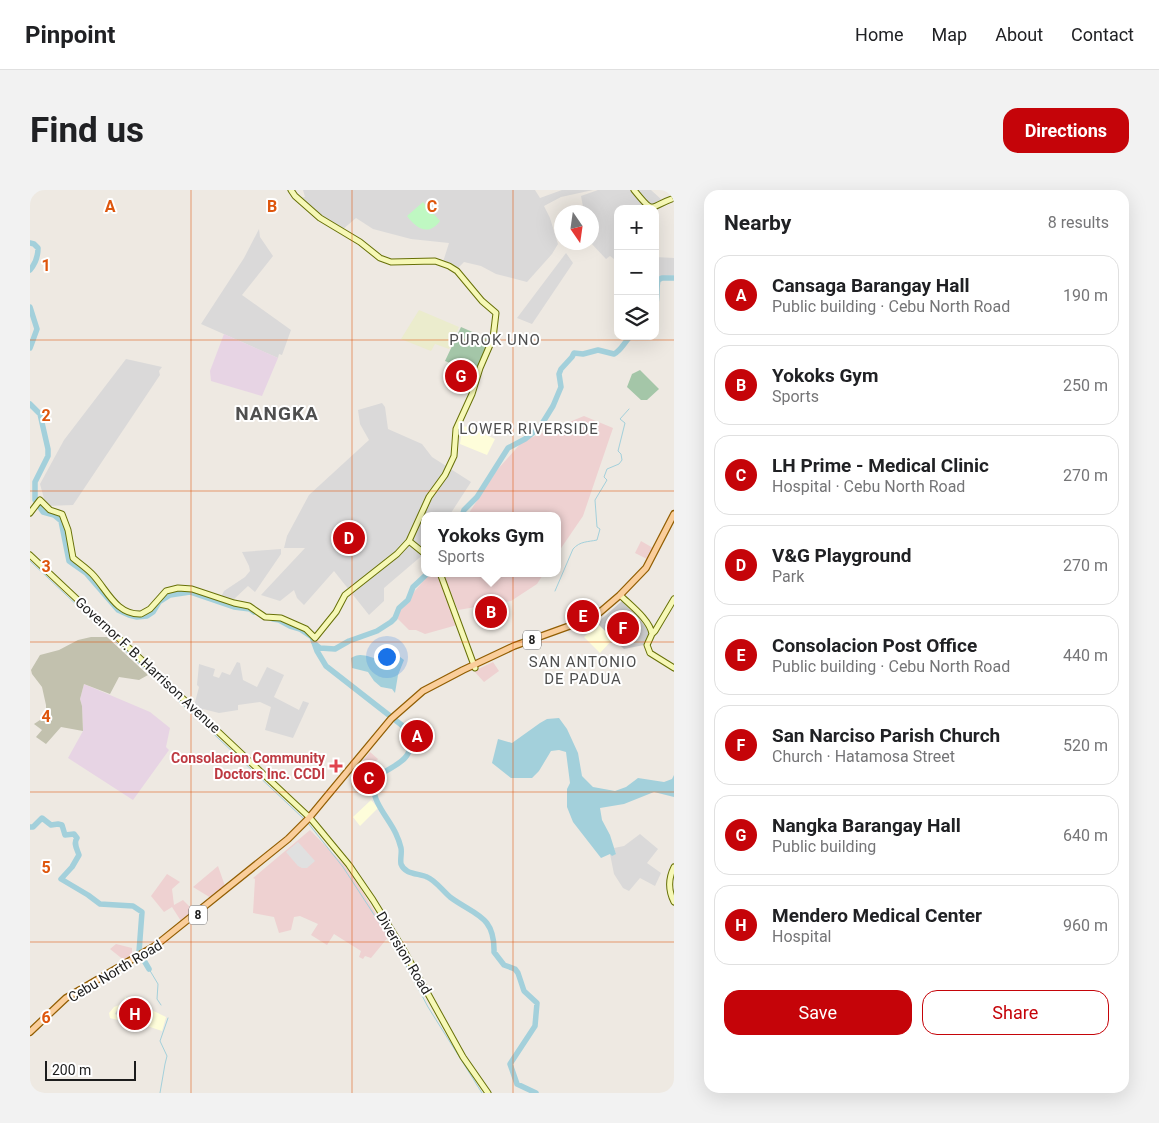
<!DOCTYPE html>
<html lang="en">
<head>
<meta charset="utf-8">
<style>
  body { margin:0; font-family:Roboto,sans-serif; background:#f2f2f2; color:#202124 }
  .controls { position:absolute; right:15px; top:15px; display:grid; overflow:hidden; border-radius:10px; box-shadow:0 5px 20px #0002 }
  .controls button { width:45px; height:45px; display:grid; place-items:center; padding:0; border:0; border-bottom:1px solid #e0e0e0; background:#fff; color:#202124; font:25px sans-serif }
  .compass { position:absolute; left:524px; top:15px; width:45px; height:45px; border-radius:50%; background:#fff; box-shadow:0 5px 20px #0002; rotate:167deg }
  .scale { position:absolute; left:15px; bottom:12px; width:91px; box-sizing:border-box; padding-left:5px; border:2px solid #1c1c1c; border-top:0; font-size:14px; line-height:18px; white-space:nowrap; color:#1c1c1c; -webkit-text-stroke:4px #fff; paint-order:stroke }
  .you { position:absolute; left:356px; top:466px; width:18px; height:18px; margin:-12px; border:4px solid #fff; border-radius:50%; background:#1a73e8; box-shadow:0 0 0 8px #1a73e833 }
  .badge { display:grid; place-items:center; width:32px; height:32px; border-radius:50%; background:#c50409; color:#fff; font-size:16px; font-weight:700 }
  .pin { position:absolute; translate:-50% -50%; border:2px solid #fff; box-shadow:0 1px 5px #0006 }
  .popup { position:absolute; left:391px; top:322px; width:140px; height:65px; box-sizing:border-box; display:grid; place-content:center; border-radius:10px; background:#fff; filter:drop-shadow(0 1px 4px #0005); font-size:16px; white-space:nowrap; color:#757577 }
  .popup b { font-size:19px; color:#202124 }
  .popup::after { content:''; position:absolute; left:50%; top:100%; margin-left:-10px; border:10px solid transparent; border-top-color:#fff }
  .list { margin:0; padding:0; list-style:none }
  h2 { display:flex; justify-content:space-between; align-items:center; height:65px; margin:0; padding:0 20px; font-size:21px }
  h2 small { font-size:16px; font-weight:400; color:#757577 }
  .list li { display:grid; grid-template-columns:32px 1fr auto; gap:15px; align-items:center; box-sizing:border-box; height:80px; margin:0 10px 10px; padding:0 10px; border:1px solid #e0e0e0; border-radius:15px }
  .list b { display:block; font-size:19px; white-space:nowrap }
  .list p { margin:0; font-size:16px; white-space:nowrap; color:#757577 }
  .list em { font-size:16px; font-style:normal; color:#757577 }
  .actions { display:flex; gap:10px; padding:15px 20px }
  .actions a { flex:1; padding:11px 0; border:1px solid #c50409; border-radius:15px; text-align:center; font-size:18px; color:#c50409 }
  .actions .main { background:#c50409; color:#fff }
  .icon { flex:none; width:28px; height:28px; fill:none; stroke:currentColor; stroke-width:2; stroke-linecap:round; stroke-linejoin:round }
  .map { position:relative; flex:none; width:644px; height:903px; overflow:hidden; border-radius:15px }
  header { display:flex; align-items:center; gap:30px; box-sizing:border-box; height:70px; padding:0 25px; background:#fff; border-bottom:1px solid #e0e0e0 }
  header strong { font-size:24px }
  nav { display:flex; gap:28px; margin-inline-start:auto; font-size:18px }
  .intro { display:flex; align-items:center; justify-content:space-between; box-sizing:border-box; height:120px; padding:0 30px }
  h1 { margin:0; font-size:35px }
  .button { padding:12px 22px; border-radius:15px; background:#c50409; color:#fff; font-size:18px; font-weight:700 }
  main { display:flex; gap:30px; padding:0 30px }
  aside { flex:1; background:#fff; border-radius:15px; box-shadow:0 5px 20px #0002 }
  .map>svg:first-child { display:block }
  .residential { fill:#dad9d9 }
  .commercial { fill:#eed1d1 }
  .industrial { fill:#e7d4e4 }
  .education { fill:#fefdda }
  .religious { fill:#cacaca }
  .construction { fill:#c2c1ae }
  .farmland { fill:#ebeccd }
  .cemetery { fill:#a4c6a8 }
  .park { fill:#bff8c2 }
  .parking { fill:#e0e0e0 }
  .water { fill:#a3d0db }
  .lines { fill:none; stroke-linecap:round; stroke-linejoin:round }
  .stream { stroke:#a3d0db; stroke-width:1 }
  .river { stroke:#a3d0db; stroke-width:5.5 }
  .secondary-casing { stroke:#677007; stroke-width:7 }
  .primary-casing { stroke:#925e03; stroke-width:8 }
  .secondary { stroke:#f6f8b6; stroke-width:5 }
  .primary { stroke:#face9b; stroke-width:5.5 }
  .grid { fill:none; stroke:#de560d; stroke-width:1; stroke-opacity:0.55 }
  .health-dot { fill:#e0444e; stroke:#fff; stroke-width:2 }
  .labels { text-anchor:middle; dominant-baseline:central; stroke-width:4; stroke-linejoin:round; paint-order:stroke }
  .shield { fill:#fff; stroke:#606060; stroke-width:1 }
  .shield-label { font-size:12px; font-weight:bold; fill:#1c1c1c }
  .street-label { font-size:14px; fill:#1c1c1c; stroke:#fff }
  .health-label { font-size:14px; font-weight:bold; fill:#be3a42; stroke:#fff; text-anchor:end }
  .neighbourhood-label { font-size:15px; letter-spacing:1px; fill:#4f4f4f; stroke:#fff }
  .district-label { font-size:19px; font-weight:bold; letter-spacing:1px; fill:#4f4f4f; stroke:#fff }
  .grid-label { font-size:16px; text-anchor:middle; font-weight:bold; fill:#de560d; stroke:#fff; stroke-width:4; stroke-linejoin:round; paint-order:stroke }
</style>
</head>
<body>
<header>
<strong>Pinpoint</strong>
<nav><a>Home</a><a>Map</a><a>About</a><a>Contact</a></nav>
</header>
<div class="intro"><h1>Find us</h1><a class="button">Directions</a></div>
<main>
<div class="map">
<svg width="644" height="903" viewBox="0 0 644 903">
  <rect width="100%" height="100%" fill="#eee9e2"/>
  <path class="residential" d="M273,0h232l5,8 22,-8h31l-32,7 -17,9 6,12 8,26 -6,10 -25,28 -31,-8 -15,-8 -17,-4 -6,6 -15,-6 6,-19 -38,-4 -38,-10 -17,-11 -14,12 -22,-13 -21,-19 6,-1z
    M568,0h35l17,19h-32v36l-2,-1 2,2v16l-8,-6 -4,3 -15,-16 1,-31h-8l-3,-16z
    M606,0h15l12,11 -10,4 -7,-3z
    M229,39l1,8 13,19 -31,39 49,35 -9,25 -3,-1 -1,4 -77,-34 43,-66z
    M536,63l7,10 -41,61 -15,-6z
    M625,67l19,1v17l-19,2z
    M96,169l36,8 -3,4 1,4 -87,130 -27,1 -6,-22 24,-44z
    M352,213l3,4 3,22 34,15 10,13 39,25 -22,34h-24v37l-41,35v13l-15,14 -35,-44 -30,34 -7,-7 -3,-8 -14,11 -19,-6 44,-47h-21l3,-12 22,-41 60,-55 -9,-16 -2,-14z
    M251,359v5l-26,38 -7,-6 -15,14 -12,-3 3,-6 21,-14 5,-6 -1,-5 -7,-14z
    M207,472l3,1 3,17 14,7 10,-20 17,8 -10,22 25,13 4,-9 6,2 -16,35 -28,-8 6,-23 -11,-5 -22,3v5l-19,3 -16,-4 -1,5 -8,-8 5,-19 -2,-2 2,-21 16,5 -2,7 6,2 3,-6 8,3z
    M610,644l18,15 -11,14 14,10 -6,13 -15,-8 -11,13 -6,-3 -9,-14 -4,-20h6l-2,-6 10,-2z"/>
  <path class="commercial" d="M554,226l29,12 -30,88 -26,38v-38h-90l30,-46 26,-29z
    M611,351l12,7 -6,11 -12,-6z
    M400,383h7l20,52 -32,9 -9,-4h-7l-12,-12 6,-13z
    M412,383h102l-7,11 -26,17 -53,9z
    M463,472l6,9 -15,11 -10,-11z
    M340,562l8,7 -17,21 -8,-7z
    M280,640l36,37 12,17 31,52 -18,22 -6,-2 -2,3 -4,-2 2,-6 -27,-17 -7,11 -16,-10 7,-11 -18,-8 -6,1 -3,13 -12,3 -5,-16 -21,-4 2,-34 -2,-1z
    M188,676l7,20 -14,12 -18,-11z
    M137,684l13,8 -8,7 2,16 9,-5 11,11 -13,10 -9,-14 -8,5 -13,-16z
    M86,754l16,4v9l-7,4 -15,-12z"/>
  <path class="industrial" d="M194,144l54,24 -16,38 -51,-15 -1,-10z
    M54,494l66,28 20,16 -4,19 3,3 -36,50 -65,-42 15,-27 -1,-25 -2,-7z"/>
  <path class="education" d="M431,236l8,1 26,12 -8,16 -27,-11 1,-7 -2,-4z
    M567,433l16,16 -13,14 -16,-16 4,-4 -4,-4z
    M341,610l7,8 -18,18 -7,-9z
    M95,807l41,20 -4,14 -21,-7 -1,2 -30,-8 -1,-5 5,-6 10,-4z"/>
  <path class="religious" d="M592,411l27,29 -1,10 -4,5 -20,4 -27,-26z"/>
  <path class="construction" d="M61,447h16l41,38 -9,5 -20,-3 -9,17 -26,-10 -4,15 2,7 1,25 -22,-4 -15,17 -10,-7 6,-7 -8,-6 12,-8v-11l-4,-18 -10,-13 -1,-4 9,-15 19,-5 19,-10z"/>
  <path class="farmland" d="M389,120l40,17 -10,22 -14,-5 -4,7 -30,-12z"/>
  <path class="cemetery" d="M431,137l30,13 -12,26 -19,1 -15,-6z
    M610,180l19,19 -12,11h-6l-14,-13 5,-13z"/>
  <path class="park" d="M393,12l17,19c-12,16 -24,7 -33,-5z
    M320,339l9,9 -11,10 -5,-8 -1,1 -2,-2z"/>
  <path class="parking" d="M268,652l17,19 -8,7h-5l-4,-2 -12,-14z
    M102,811l14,6 -3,6 -12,-4 -4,9 -12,-4 4,-7 11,-3z"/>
  <path class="water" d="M355,463h10l9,7 -6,15 -3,18 -3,-4 -11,-2 -7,-6 -6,-9 -16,-4 -1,-10c10,-7 18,0 29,1z
    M529,528l8,11 11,24 4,23 11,11 22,4 11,-4 12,-9 26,4 8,-3 2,-4v22l-20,-5 -30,12 -24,4 2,12 8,15 6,19 -4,2 -2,-2 -9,4 -28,-36 -6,-15v-18l3,-6 -4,-31 -7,-2 -8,1 -12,20 -7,7h-21l-19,-15 6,-24 14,4 28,-20 7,-4z"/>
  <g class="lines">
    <path class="stream" d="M0,371l275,259
      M525,401l18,-42c7,-8 15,-7 24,-9l3,-11 -3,-2 -2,-27 12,-20 -3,-3 3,-8 12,-5 3,-4 -1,-6 -3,-3 7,-28 -5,-4 9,-10
      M278,633l35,44 58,89 27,51 54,86
      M119,779l9,15 -1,15 4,6
      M130,903l5,-29 2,-8 -7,-15 8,-23"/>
    <path class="river" d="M0,53l4,1 4,4c0,9 -2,15 -8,22
      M0,117l7,22 -7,19
      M625,118c3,-9 1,-18 3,-28l4,-2h12
      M0,214l10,10 8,35v7l-13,26v18l8,12 11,3 7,6 8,40 17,12 32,37 11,5 8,2 10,-1 6,-4 6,-10 11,-7 20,-3 44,15 16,2 4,3
      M432,326l2,-6 13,-13 31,-49 17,-9 15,-12 13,-21 8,-19 -2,-13 2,-5 11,-12 2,-4 9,1 15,-4 16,4c8,-4 10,-12 17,-18
      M243,429l6,1 11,6 10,3 12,8 5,14 9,15 82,64c13,40 -32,34 -34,56 -2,16 16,34 22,48 2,4 4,10 5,14 1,5 -1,11 0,16 4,11 18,9 26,13 8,3 16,14 23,20 24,18 45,18 44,55l10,13 11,4 3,4 6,18 13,12 -2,23 -25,38 7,20 19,9
      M284,453l6,5 15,1 14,-8 28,-10 14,-9 4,-4 4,-10 9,-8 5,-13 15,-14
      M0,637h3l9,-9 9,7 7,-1 4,1 3,10 9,-1 3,4c-4,5 0,11 2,17l-7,12 -11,12 27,16 12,9 33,2 9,6 -3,40 10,17"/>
    <defs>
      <path id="secondary" d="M604,0c21,26 14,17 40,8
        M0,323l10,-13 10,10 12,4 6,16 5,28c7,6 15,11 21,18 14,16 23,39 47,38l9,-5 16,-18 12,-3 14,1 42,14 15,3 16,11 16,1 25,11 9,9 21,-26 9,-17 52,-41 12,-13 20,-44 16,-22 9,-19 2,-27 16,-35 8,-26 13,-30 3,-25 -14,-12 -25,-30 -8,-5 -14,-5 -44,1 -11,-4 -20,-16 -40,-24 -25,-22 -4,-6
        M379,351l16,13
        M0,365l279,262
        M410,383l35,95
        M590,405c10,10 30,25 32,39
        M644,409l-19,32 -3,3 -5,11 3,8 24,15
        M281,629l38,46 24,35 29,47 61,110 25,36
        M644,677c-6,12 -6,23 0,35"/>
      <path id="primary" d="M0,842l36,-34 89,-52 133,-107 20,-20 83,-100 32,-28 40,-21 51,-24 72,-26 13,-7 21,-18 26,-27 28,-54"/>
    </defs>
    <use href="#secondary" class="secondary-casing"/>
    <use href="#primary" class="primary-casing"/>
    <use href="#secondary" class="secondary"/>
    <use href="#primary" class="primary"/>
  </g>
  <path class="grid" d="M161,0v903M322,0v903M483,0v903M0,150h644M0,301h644M0,452h644M0,602h644M0,752h644"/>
  <path class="health-dot" d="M303.5 568.5h5v5h5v5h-5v5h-5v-5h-5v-5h5z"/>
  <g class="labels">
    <g class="shield">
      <rect x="493" y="440.5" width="18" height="19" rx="4"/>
      <rect x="159" y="715.5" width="18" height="19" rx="4"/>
    </g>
    <g class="shield-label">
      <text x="502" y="450">8</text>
      <text x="168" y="725">8</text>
    </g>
    <g class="street-label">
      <text transform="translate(118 475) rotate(43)">Governor F. B. Harrison Avenue</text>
      <text transform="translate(374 763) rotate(59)">Diversion Road</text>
      <text transform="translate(85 781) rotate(-31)">Cebu North Road</text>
    </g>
    <g class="health-label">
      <text x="295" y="568">Consolacion Community<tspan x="295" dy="16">Doctors Inc. CCDI</tspan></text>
    </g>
    <g class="neighbourhood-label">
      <text x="465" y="150">PUROK UNO</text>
      <text x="499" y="239">LOWER RIVERSIDE</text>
      <text x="553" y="472">SAN ANTONIO<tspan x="553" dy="17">DE PADUA</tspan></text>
    </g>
    <g class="district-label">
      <text x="247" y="223">NANGKA</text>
    </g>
  </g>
  <g class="grid-label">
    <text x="80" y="22">A</text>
    <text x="242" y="22">B</text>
    <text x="402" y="22">C</text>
    <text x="16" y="81">1</text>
    <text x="16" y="231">2</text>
    <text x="16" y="382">3</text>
    <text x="16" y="532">4</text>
    <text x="16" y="683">5</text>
    <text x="16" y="833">6</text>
  </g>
</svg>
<div class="controls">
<button>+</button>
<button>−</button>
<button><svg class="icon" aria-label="layers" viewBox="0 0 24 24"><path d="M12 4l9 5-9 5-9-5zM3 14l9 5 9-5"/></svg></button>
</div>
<svg class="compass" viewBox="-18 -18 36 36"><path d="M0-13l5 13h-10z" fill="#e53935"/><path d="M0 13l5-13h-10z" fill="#757577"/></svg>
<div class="scale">200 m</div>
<div class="you"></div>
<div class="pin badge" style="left:387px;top:546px">A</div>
<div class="pin badge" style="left:461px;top:422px">B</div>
<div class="popup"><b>Yokoks Gym</b>Sports</div>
<div class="pin badge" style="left:339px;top:588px">C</div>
<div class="pin badge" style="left:319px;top:348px">D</div>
<div class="pin badge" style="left:553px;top:426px">E</div>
<div class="pin badge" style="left:593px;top:438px">F</div>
<div class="pin badge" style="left:431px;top:186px">G</div>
<div class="pin badge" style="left:105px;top:824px">H</div>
</div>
<aside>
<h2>Nearby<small>8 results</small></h2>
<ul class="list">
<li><span class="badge">A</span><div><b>Cansaga Barangay Hall</b><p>Public building · Cebu North Road</p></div><em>190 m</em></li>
<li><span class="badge">B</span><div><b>Yokoks Gym</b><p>Sports</p></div><em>250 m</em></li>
<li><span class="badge">C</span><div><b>LH Prime - Medical Clinic</b><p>Hospital · Cebu North Road</p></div><em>270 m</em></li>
<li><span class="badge">D</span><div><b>V&amp;G Playground</b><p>Park</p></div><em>270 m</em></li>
<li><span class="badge">E</span><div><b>Consolacion Post Office</b><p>Public building · Cebu North Road</p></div><em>440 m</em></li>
<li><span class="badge">F</span><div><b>San Narciso Parish Church</b><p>Church · Hatamosa Street</p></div><em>520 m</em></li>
<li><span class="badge">G</span><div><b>Nangka Barangay Hall</b><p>Public building</p></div><em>640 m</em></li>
<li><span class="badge">H</span><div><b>Mendero Medical Center</b><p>Hospital</p></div><em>960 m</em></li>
</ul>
<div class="actions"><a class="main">Save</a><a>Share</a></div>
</aside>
</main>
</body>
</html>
